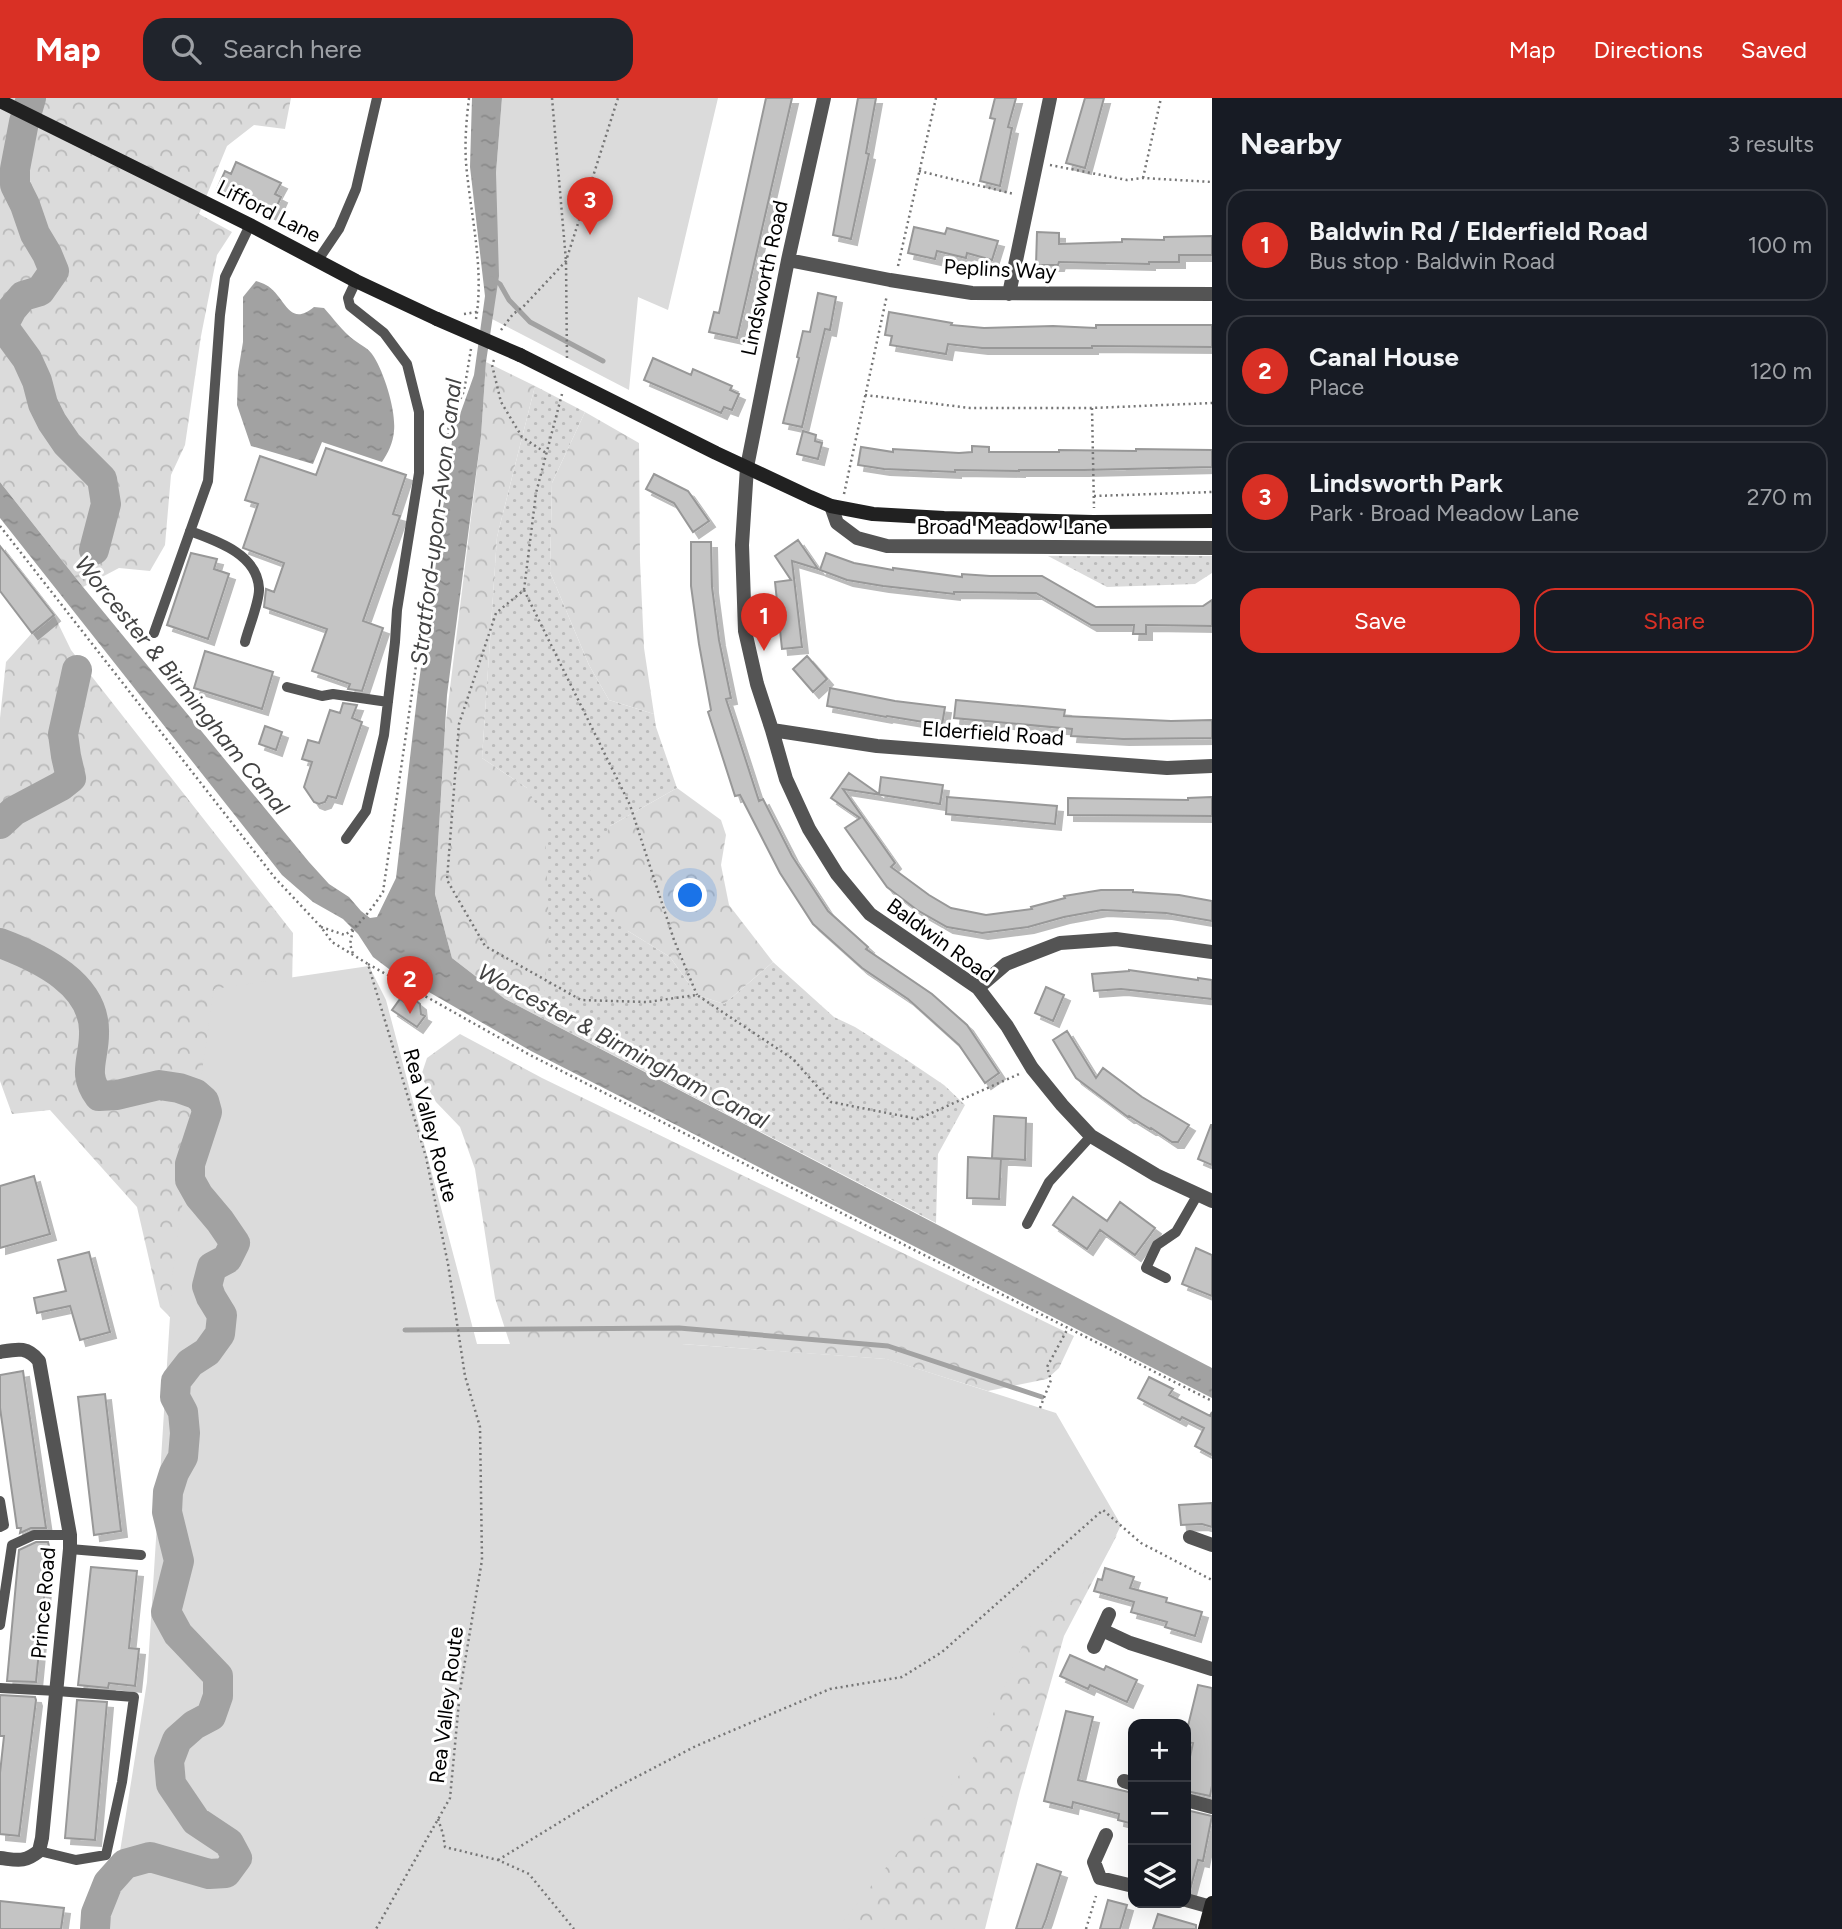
<!DOCTYPE html>
<html lang="en">
<head>
<meta charset="utf-8">
<style>
  body { margin:0; font-family:Figtree,sans-serif; background:#20242c; color:#f1f3f6 }
  .controls { position:absolute; right:21px; bottom:21px; display:grid; overflow:hidden; border-radius:14px; box-shadow:0 7px 28px #0002 }
  .controls button { width:63px; height:63px; display:grid; place-items:center; padding:0; border:0; border-bottom:2px solid #363941; background:#171b24; color:#f1f3f6; font:35px sans-serif }
  .you { position:absolute; left:691px; top:798px; width:24px; height:24px; margin:-18px; border:5px solid #fff; border-radius:50%; background:#1a73e8; box-shadow:0 0 0 10px #1a73e833 }
  .badge { display:grid; place-items:center; width:46px; height:46px; border-radius:50%; background:#d93025; color:#fff; font-size:23px; font-weight:700 }
  .pin { position:absolute; translate:-50% -58px; filter:drop-shadow(0 2px 4px #0008) }
  .pin::after { content:''; position:absolute; top:37px; width:24px; height:21px; background:inherit; clip-path:polygon(0 0,100% 0,50% 100%) }
  .list { margin:0; padding:0; list-style:none }
  h2 { display:flex; justify-content:space-between; align-items:center; height:91px; margin:0; padding:0 28px; font-size:30px }
  h2 small { font-size:23px; font-weight:400; color:#9ea1a6 }
  .list li { display:grid; grid-template-columns:46px 1fr auto; gap:21px; align-items:center; box-sizing:border-box; height:112px; margin:0 14px 14px; padding:0 14px; border:2px solid #363941; border-radius:21px }
  .list b { display:block; font-size:26px; white-space:nowrap }
  .list p { margin:0; font-size:23px; white-space:nowrap; color:#9ea1a6 }
  .list em { font-size:23px; font-style:normal; color:#9ea1a6 }
  .actions { display:flex; gap:14px; padding:21px 28px }
  .actions a { flex:1; padding:16px 0; border:2px solid #d93025; border-radius:21px; text-align:center; font-size:24px; color:#d93025 }
  .actions .main { background:#d93025; color:#fff }
  .icon { flex:none; width:38px; height:38px; fill:none; stroke:currentColor; stroke-width:2; stroke-linecap:round; stroke-linejoin:round }
  .map { position:relative; flex:none; width:1212px; height:1831px; overflow:hidden }
  header { display:flex; align-items:center; gap:42px; box-sizing:border-box; height:98px; padding:0 35px; background:#d93025; color:#fff }
  header strong { font-size:33px }
  nav { display:flex; gap:38px; margin-inline-start:auto; font-size:24px }
  .search { width:490px; height:63px; background:#20242c; display:flex; align-items:center; gap:18px; box-sizing:border-box; padding:0 24px; border-radius:21px; color:#9ea1a6; font-size:26px }
  main { display:flex }
  aside { flex:1; background:#171b24 }
  .map>svg:first-child { display:block }
  .grass { fill:url(#grass-dots) }
  .forest { fill:url(#forest-crowns) }
  .green { fill:#dbdbdb }
  .water { fill:url(#water-ripples) }
  .lines { fill:none; stroke-linecap:round; stroke-linejoin:round }
  .stream { stroke:#a2a2a2; stroke-width:5 }
  .river { stroke:#a2a2a2; stroke-width:30 }
  .building { fill:#c4c4c4; stroke:#989898; stroke-width:2; filter:url(#shadow) }
  .path { stroke:#767676; stroke-width:2.5; stroke-dasharray:2 3.5; stroke-linecap:butt }
  .lane { stroke:#545454; stroke-width:10 }
  .street { stroke:#545454; stroke-width:14 }
  .secondary { stroke:#212121; stroke-width:14 }
  .secondary-bridge { stroke:#212121; stroke-width:14 }
  .labels { text-anchor:middle; dominant-baseline:central; stroke-width:6; stroke-linejoin:round; paint-order:stroke }
  .street-label { font-size:21px; fill:#000; stroke:#fff }
  .water-label { font-size:23px; font-style:italic; fill:#434343; stroke:#fff }
</style>
</head>
<body>
<header>
<strong>Map</strong>
<div class="search"><svg class="icon" aria-label="search" viewBox="0 0 24 24"><circle cx="10" cy="10" r="6"/><path d="M15 15l6 6"/></svg>Search here</div>
<nav><a>Map</a><a>Directions</a><a>Saved</a></nav>
</header>
<main>
<div class="map">
<svg width="1212" height="1831" viewBox="0 0 1212 1831">
  <defs>
    <pattern id="grass-dots" width="8" height="8" patternUnits="userSpaceOnUse" patternTransform="scale(1.75)"><rect width="8" height="8" fill="#dbdbdb"/><path d="M2 2h.1M6 6h.1" fill="none" stroke="#bababa" stroke-width="1.8" stroke-linecap="round"/></pattern>
    <pattern id="forest-crowns" width="20" height="18" patternUnits="userSpaceOnUse" patternTransform="scale(1.75)"><rect width="20" height="18" fill="#dbdbdb"/><path d="M2 6a3 3 0 1 1 6 0M12 15a3 3 0 1 1 6 0" fill="none" stroke="#bababa"/></pattern>
    <pattern id="water-ripples" width="26" height="14" patternUnits="userSpaceOnUse" patternTransform="scale(1.75)"><rect width="26" height="14" fill="#a2a2a2"/><path d="M2 4q2-2 4 0t4 0M15 11q2-2 4 0t4 0" fill="none" stroke="#8a8a8a"/></pattern>
    <filter id="shadow"><feDropShadow dx="6" dy="6" stdDeviation="0" flood-color="#0004"/></filter>
  </defs>
  <rect width="100%" height="100%" fill="#fff"/>
  <path class="grass" d="M535,288l50,26 -33,71 -2,89 39,93 20,35 45,14 2,13 21,61 -67,38 18,105 42,26 27,38 27,9 49,-42 61,55 21,10 49,31 40,27 21,20 -27,49 -2,69 -431,-224 39,-4 -17,-207 -45,-30 15,-221z
    M1048,458h164v17l-17,11 -88,3z"/>
  <path class="forest" d="M0,0h291l-6,31 -31,-4 -27,21 -28,68 33,18 -15,23 -16,81 -16,109 -14,30 -6,70 -15,26 -31,-3 -36,19 -83,-105z
    M486,264l49,24 -38,151 -15,221 45,30 18,33 4,112 -5,62 -39,4 -53,-41 -17,-64 10,-165 36,-293z
    M585,314l54,31 1,118 4,87 10,66 -45,-14 -20,-35 -39,-93 2,-89z
    M54,517l17,35 222,283 -3,175 -120,209 -10,-10 -23,-100 -87,-97 -38,4 -12,-33v-363l6,-56 26,-29z
    M677,690l44,32 5,15 -5,30 8,40 44,57 -49,42 -27,-9 -27,-38 -42,-26 -46,-42 28,-63z
    M460,936l82,44 532,258 -15,32 -12,11 -59,12 -102,-32 -204,-15h-172l-15,-46 -20,-129 -15,-42 -24,-25 -15,-26 6,-18z
    M1117,1437l-53,101 -44,155 -35,138h-205l20,-128z"/>
  <path class="green" d="M502,0h216l-50,212 -30,-13 -9,93 -137,-71 4,-146z
    M369,868l17,34 91,344h205l205,15 169,54 65,112 -12,25 -75,68 -58,136 -139,175h-729l-6,-2v2h-9l26,-71 28,-176 26,-413 41,-280z"/>
  <path class="water" d="M472,0h30l-6,75 3,103 -13,86 -5,74 -34,259 -12,199 17,64 53,41 707,369v30l-681,-347 -142,-82 -16,-12 -15,-23 -15,-15 -30,-17 -31,-27 -282,-357v-36l83,105 226,275 20,22 20,13 12,14 9,7 7,-1 19,-39 22,-189 35,-255 21,-59 11,-79 -15,-129z
    M256,183c3,1 7,2 10,4 19,10 22,44 48,22l10,1c9,10 19,24 30,32 8,6 15,8 20,17 11,18 22,54 20,74 -1,12 -6,22 -12,31l-60,-20 -9,22 -62,-18 -14,-41 1,-33 5,-30v-45z"/>
  <g class="lines">
    <path class="stream" d="M492,181l8,5 9,16 21,22 73,39
      M405,1232l274,-2 209,18 154,51"/>
    <path class="river" d="M31,0l-7,24 -9,47v16l10,20 10,29 12,20 7,17 -14,20 -17,5 -11,13 -9,17 24,33 10,22 6,23 9,18 15,22 35,35 4,25 -12,46
      M0,726l14,-13 47,-25 10,-8 -5,-22 -3,-22 14,-64
      M0,845c40,15 96,41 94,91 0,25 -12,40 5,62l18,-1 42,-10 20,3 17,6 8,7 3,11 -17,52v16l9,16 21,25 15,22 -8,16 -15,8 -5,19 4,11 11,18 -2,19 -13,18 -17,11 -14,18 -1,16 8,15 2,21 -2,24 -9,16 -6,19 -1,20 12,49 -13,51 12,22 40,42v20l-7,20 -17,9 -17,15 -8,21 2,23 25,37 33,22 8,15 -11,15 -17,1 -59,-17 -25,7 -17,19 -12,30 -1,16"/>
  </g>
  <path class="building" d="M766,0h26l-55,240 -28,-6 5,-20 5,1z
    M858,0h18l-10,55 3,1 -18,85 -18,-4z
    M995,0h21l-8,29 4,1 -12,58 -20,-5 15,-62 -5,-1z
    M1085,0h19l-19,70 -19,-5z
    M236,64l45,21 -6,11 6,3 -8,18 -56,-26 8,-18 6,3z
    M914,129l31,7 2,-6 51,13 -6,19 -25,-7 -1,5 -29,-7 -2,8 -27,-6z
    M1037,134l22,1v11l63,-2v-3l42,1v-3l48,-1v19h-33v7h-30v2l-90,-2 -1,3h-22z
    M818,195l18,4 -6,33 -5,-1 -23,98 -19,-4 16,-65 -2,-1 6,-26 7,1z
    M889,214l63,11 -1,2 33,3 69,-2 43,2v-3h116v22l-120,-1v2h-110l-34,-4 -2,10 -56,-9 2,-9 -7,-1z
    M653,260l38,17 2,-6 39,17 -2,4 9,4 -7,16 -8,-3 -3,6 -77,-33z
    M803,333l13,4 -1,6 7,2 -4,16 -21,-5z
    M972,348l17,1v5h70v-2l77,1v-2l76,1v17l-128,3h-65v1l-64,-1v2l-71,-3 -26,-4 3,-18 32,5v-3l66,4 13,-1z
    M326,350l80,27 -13,39 7,2 -37,105 20,7 -21,63 -14,-2 2,-5 -38,-13 15,-42 -63,-22 2,-18 8,3 10,-29 -41,-15 15,-44 -13,-4 15,-44 56,19z
    M654,376l34,17 21,30 -16,11 -19,-29 -28,-14z
    M798,442l20,29 -26,-8 10,86 -20,2 -7,-67 16,-2 -16,-24z
    M691,444h20l1,45 7,53 12,58 -5,1 33,102 4,-2 29,57 36,55 40,36 -2,2 66,45 35,31 32,48 -14,10 -26,-38 -51,-46 -46,-31 -49,-44 -33,-51 -40,-78 -5,1 -27,-84 3,-2 -12,-66 -8,-58z
    M0,448l54,69 -22,18 -32,-42z
    M191,455l26,6 -3,10 15,5 -21,65 -41,-14z
    M826,455l28,10 39,7v-2l69,9v-3l28,2h52l54,31 107,-1 9,-6v26l-66,-1v9h-13l1,-9h-43l-55,-32 -82,-1v2l-71,-8 -36,-6 -27,-10z
    M205,553l68,21 -11,37 -68,-21z
    M807,558l20,23 -14,13 -20,-23z
    M830,590l65,13 50,6 -3,18 -55,-9 -1,1 -59,-11z
    M956,602l109,10 -1,6 107,5 41,-1v18l-89,1 -52,-3 1,-7 -118,-11z
    M343,605l14,2 -5,13 10,4 -26,76 -8,-2 -3,6 -6,2 -5,-2 -10,-15 8,-25 -10,-3 6,-19 11,3 11,-33 10,3z
    M265,628l17,6 -6,18 -17,-6z
    M849,675l30,21 2,-17 62,8 -3,19 -97,-15 52,74 -4,4 38,28 22,13 35,7 46,-6 -1,-2 34,-9 -1,-2 37,-6h32v2l46,3 33,6v20l-46,-8 -64,-3 -38,7 -36,10 -46,6 -35,-6 -30,-17 -30,-23 -42,-59 15,-10 -29,-20z
    M947,699l110,9 -2,18 -109,-10z
    M1212,699v19l-144,-1v-17l120,2v-2z
    M1129,872l69,10v-2l14,2v19l-91,-10 -27,2 -2,-17 37,-3z
    M1046,889l18,8 -11,26 -18,-8z
    M400,901l4,3 11,-2 5,4 1,10 4,2 -8,11 -25,-17z
    M1067,933l29,47 7,-10 39,29 47,28 -11,17h-6l-21,-14 -1,1 -21,-13 -1,1 -52,-39 -23,-38z
    M994,1018l32,2 -1,42 -33,-2z
    M1211,1027h1v40l-14,-6z
    M968,1059l33,2 -2,40 -32,-1z
    M34,1078l16,58 -50,14v-62z
    M1073,1099l34,24 13,-19 35,26 -20,27 -35,-25 -13,19 -34,-24z
    M1196,1150l16,7v41l-30,-12z
    M89,1154l21,80 -30,8 -10,-34 -33,7 -3,-15 32,-7 -8,-31z
    M23,1273l23,157h-15l-11,5 1,-5h-4l-17,-120v-33z
    M1149,1279l24,12 -4,6 41,21 2,-4v43l-17,-9 9,-18 -22,-11 -2,3 -42,-22z
    M105,1296l16,137 -27,4 -16,-138z
    M1212,1405v24l-10,-3 -21,1 -2,-20z
    M36,1444h12l1,4 -13,136 -29,-1 12,-131z
    M91,1469l46,4 -8,77 10,1 -4,37 -26,-3 -1,5 -30,-3z
    M1105,1470l29,9 -4,11 37,10 -1,4 36,10 -7,24 -30,-9 2,-5 -36,-10 3,-10 -40,-11 4,-12 4,1z
    M1070,1557l34,15 2,-4 31,14 -10,22 -37,-17 -2,4 -28,-13z
    M1198,1587l14,3v98l-2,10 -24,-5v-16l7,-32 -7,-1v-8z
    M0,1597l35,2 1,3 -17,136 -19,-2v-61l4,-37h-4z
    M77,1602l30,2 -12,138 -30,-2z
    M1066,1613l27,6 -15,63 55,13v31l-15,-4 1,-6 -46,-12 -1,6 -28,-7z
    M1186,1712l26,6 -9,45 -5,-1 -8,30 -4,-1z
    M1037,1766l24,8 -15,47 -4,10h-26z
    M1108,1802l19,5 -7,24h-20z
    M0,1803l64,7 -3,21h-61z
    M1158,1816l38,11v4h-43z"/>
  <g class="lines">
    <path class="path" d="M469,0c-3,25 -5,50 -2,75 5,48 17,98 9,146
      M552,0l14,163 1,99
      M1050,67l77,15 16,-2 69,4
      M919,73l95,23
      M1143,80l18,-80
      M898,168l38,-168
      M464,216l13,-2
      M501,232l12,-16 10,-7 43,-46 52,-163
      M494,262l-2,5 9,37 21,35 24,16
      M562,296l-26,99 -12,97 -28,23 -37,111 -12,156 38,66 96,54 66,2 50,-7 96,64 38,43 87,17 101,-45
      M865,297l105,13h122l120,-5
      M1092,310l2,100
      M844,396l43,-199
      M1094,398l118,-4
      M0,428l275,352 46,49 11,15 36,22 58,193 22,107 17,112 15,51 2,133 -22,131 -10,107 -74,131
      M524,492l106,215 44,135 23,55
      M321,829l24,8c15,-10 28,-28 38,-43l42,-288 18,-138 6,-41 15,-34 7,-42
      M353,832l-3,14 3,10
      M368,866l162,91 682,346
      M1040,1310l11,-28 -4,-13 21,-39
      M438,1721l5,15 2,13 53,13 31,14 45,55
      M498,1762l119,-73 79,-41 134,-57 72,-12 40,-25 161,-142 38,33 71,37
      M1086,1831l10,-33"/>
    <path class="lane" d="M318,162l21,-31 17,-40 21,-91
      M190,433c27,10 67,23 69,57 1,13 -11,41 -14,54
      M154,535l54,-152 12,-166 5,-38 25,-52
      M287,589l35,9 11,-2 55,8
      M346,741l20,-28 18,-76 11,-93 2,-32 22,-137v-61l-12,-48 -23,-31 -34,-27 -2,-8 8,-17
      M1027,1126l22,-42 42,-46
      M1166,1180l-20,-10 11,-23 19,-13 22,-38
      M0,1403l4,24 -4,2
      M70,1451l71,6
      M0,1527l12,-80 22,-10h36
      M0,1590l57,3 77,6 -12,85 -16,73 -30,5 -37,-9"/>
    <path class="street" d="M824,0l-36,162 -41,207 -5,78 3,86 12,53 15,46 14,49 23,50 28,45 33,40 108,74 29,38 25,42 30,37 29,31 65,39 56,26
      M788,162l102,20 82,13 240,1
      M1009,196l41,-196
      M831,408l6,17 20,15 30,8 325,2
      M772,632l105,16 290,22 45,-2
      M978,890l28,-24 54,-21 56,-4 96,13
      M0,1254c17,-3 27,-6 39,9l31,174v14l-28,289 -3,13c-15,12 -21,9 -39,7
      M1190,1439l22,8
      M1102,1532l28,13 82,26
      M1094,1549l15,-33
      M1124,1683l9,3
      M1186,1702l26,7
      M1106,1737l-12,27 6,16 33,8
      M1186,1802l25,7"/>
    <path class="secondary" d="M0,3l250,124 106,56 81,38
      M520,257l196,98 94,44 21,9 42,8 71,4 149,4 119,-1
      M1205,1831l7,-26"/>
    <path class="secondary-bridge" d="M437,221l83,36"/>
  </g>
  <g class="labels">
    <g class="street-label">
      <text transform="translate(269 113) rotate(27)">Lifford Lane</text>
      <text transform="translate(1000 171) rotate(3)">Peplins Way</text>
      <text transform="translate(764 180) rotate(-78)">Lindsworth Road</text>
      <text x="1012" y="428">Broad Meadow Lane</text>
      <text transform="translate(993 635) rotate(4)">Elderfield Road</text>
      <text transform="translate(941 842) rotate(36)">Baldwin Road</text>
      <text transform="translate(431 1027) rotate(75)">Rea Valley Route</text>
      <text transform="translate(43 1505) rotate(-85)">Prince Road</text>
      <text transform="translate(446 1607) rotate(-83)">Rea Valley Route</text>
    </g>
    <g class="water-label">
      <text transform="translate(436 424) rotate(-83)">Stratford-upon-Avon Canal</text>
      <text transform="translate(182 587) rotate(51)">Worcester &amp; Birmingham Canal</text>
      <text transform="translate(623 948) rotate(28)">Worcester &amp; Birmingham Canal</text>
    </g>
  </g>
</svg>
<div class="controls">
<button>+</button>
<button>−</button>
<button><svg class="icon" aria-label="layers" viewBox="0 0 24 24"><path d="M12 4l9 5-9 5-9-5zM3 14l9 5 9-5"/></svg></button>
</div>
<div class="you"></div>
<div class="pin badge" style="left:764px;top:553px">1</div>
<div class="pin badge" style="left:410px;top:916px">2</div>
<div class="pin badge" style="left:590px;top:137px">3</div>
</div>
<aside>
<h2>Nearby<small>3 results</small></h2>
<ul class="list">
<li><span class="badge">1</span><div><b>Baldwin Rd / Elderfield Road</b><p>Bus stop · Baldwin Road</p></div><em>100 m</em></li>
<li><span class="badge">2</span><div><b>Canal House</b><p>Place</p></div><em>120 m</em></li>
<li><span class="badge">3</span><div><b>Lindsworth Park</b><p>Park · Broad Meadow Lane</p></div><em>270 m</em></li>
</ul>
<div class="actions"><a class="main">Save</a><a>Share</a></div>
</aside>
</main>
</body>
</html>
